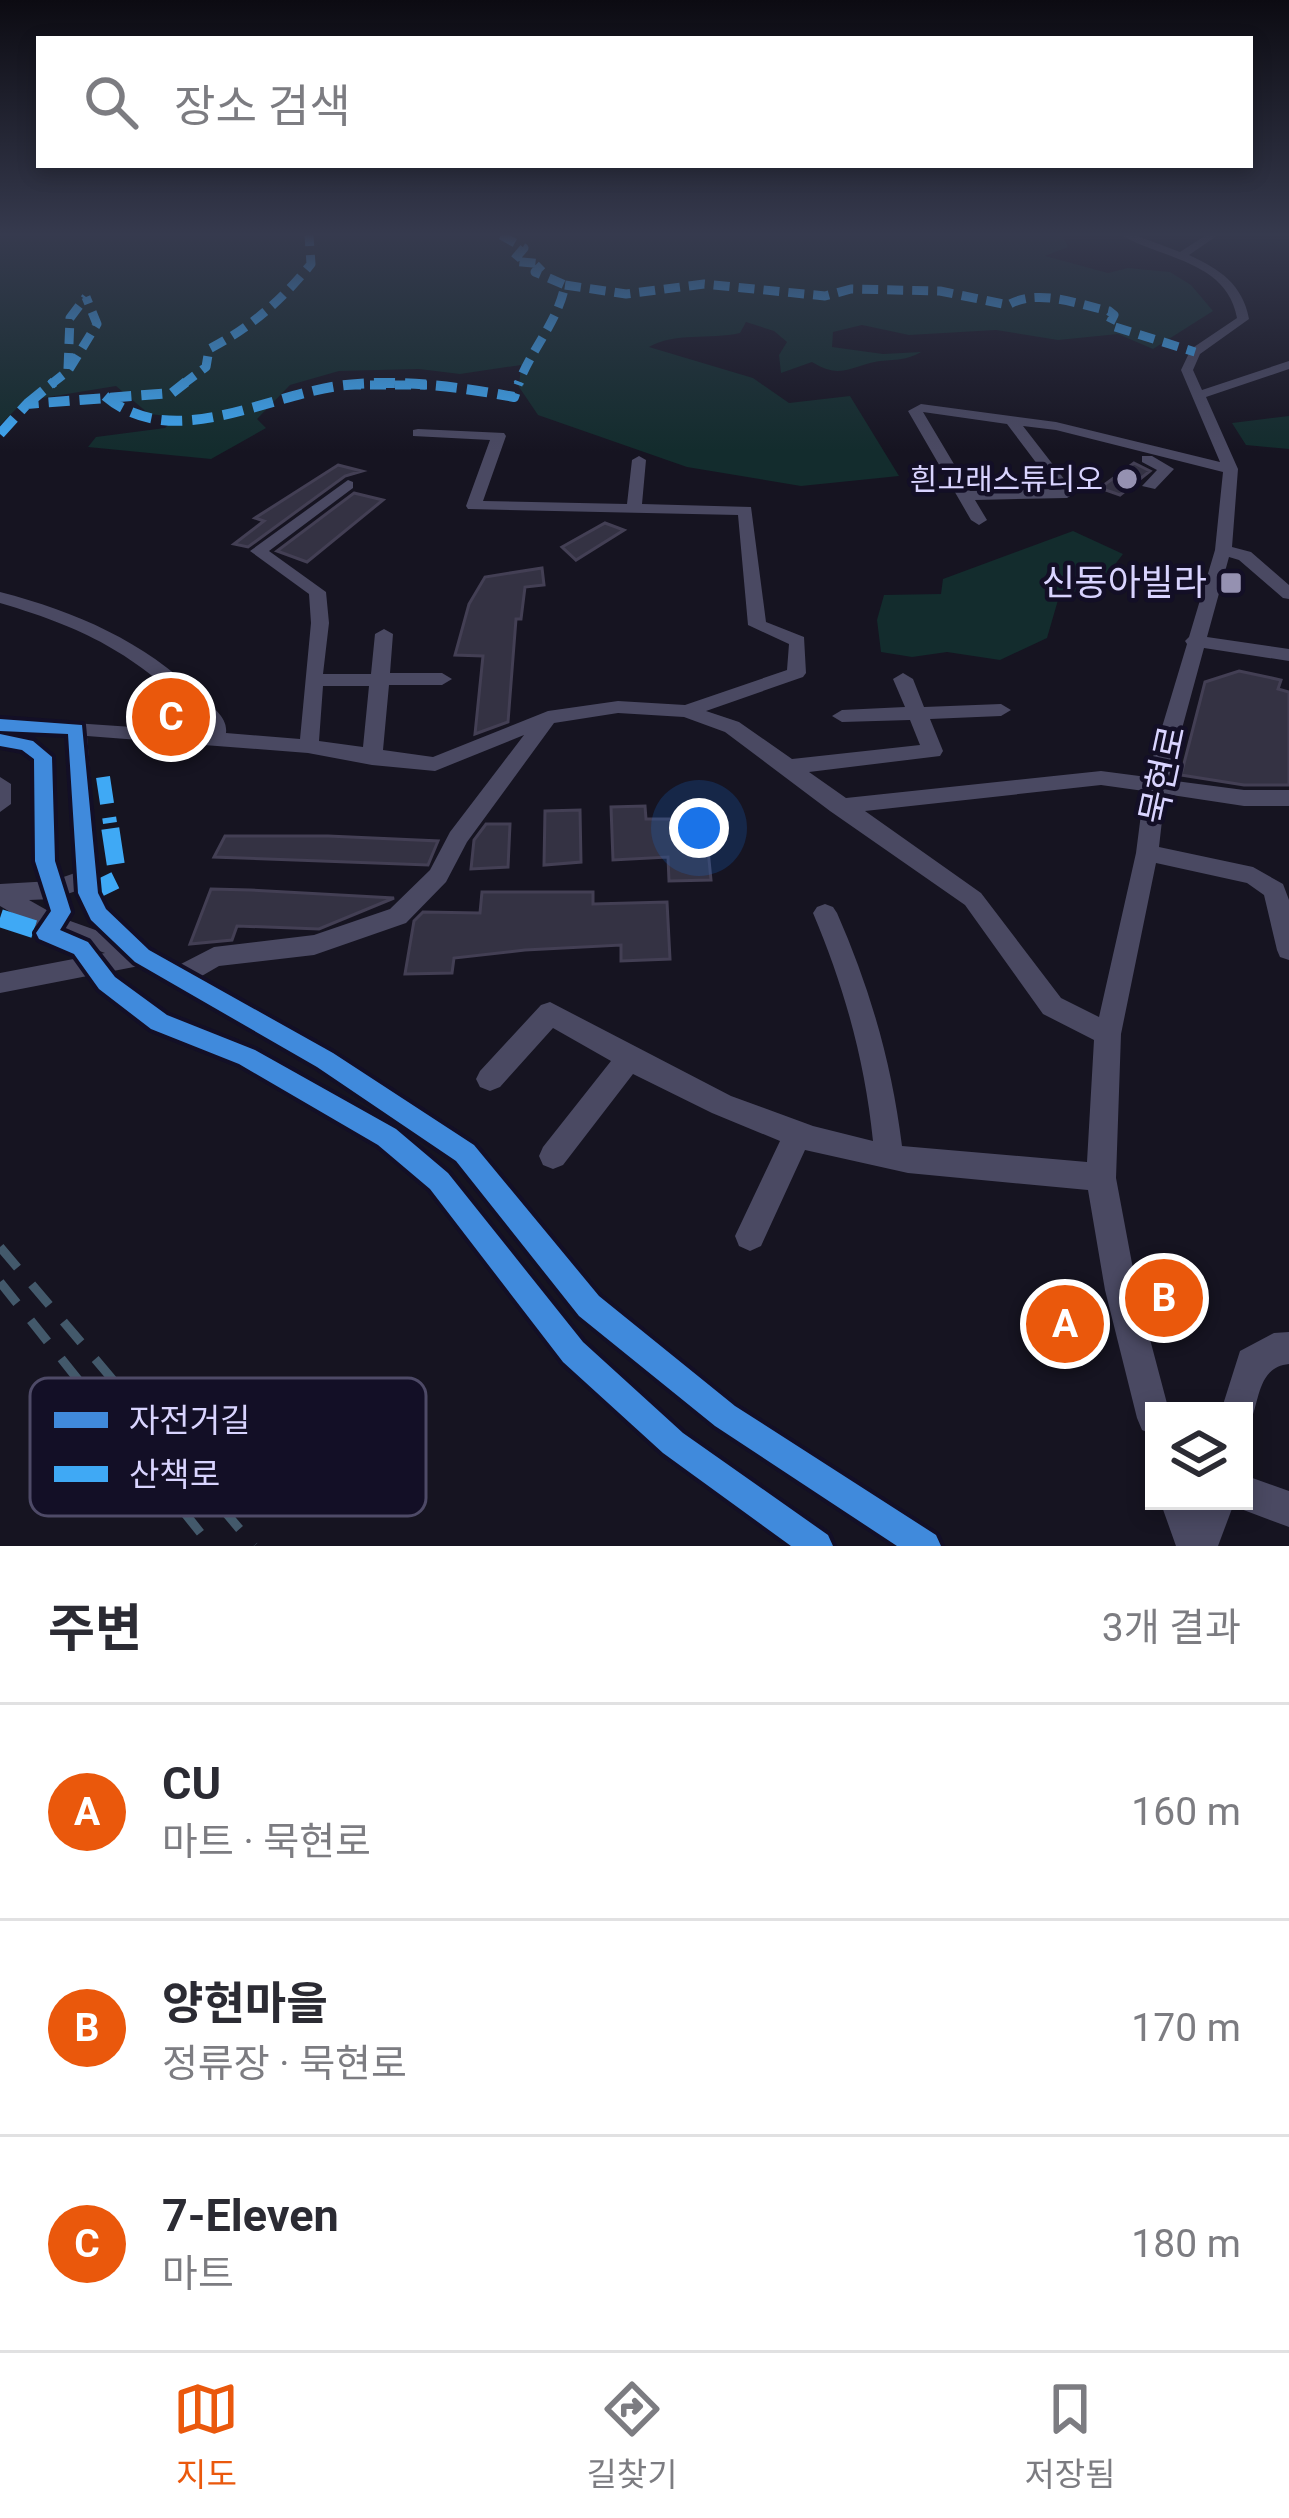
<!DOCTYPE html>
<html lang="ko">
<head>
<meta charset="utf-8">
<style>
  body { margin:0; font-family:Roboto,"Noto Sans KR",sans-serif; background:#f2f2f3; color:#2b2b33 }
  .controls { position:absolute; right:36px; bottom:36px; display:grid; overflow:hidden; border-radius:0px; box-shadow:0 6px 18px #0003 }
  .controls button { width:108px; height:108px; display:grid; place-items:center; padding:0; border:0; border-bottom:3px solid #e1e1e2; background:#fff; color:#2b2b33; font:60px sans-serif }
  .you { position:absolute; left:699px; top:828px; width:42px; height:42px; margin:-30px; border:9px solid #fff; border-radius:50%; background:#1a73e8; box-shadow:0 0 0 18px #1a73e833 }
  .badge { display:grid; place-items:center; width:78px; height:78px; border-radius:50%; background:#ea580c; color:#fff; font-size:39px; font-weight:700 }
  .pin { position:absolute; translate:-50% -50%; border:6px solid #fff; box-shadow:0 3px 12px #0006 }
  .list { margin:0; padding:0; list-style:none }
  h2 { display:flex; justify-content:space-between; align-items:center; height:156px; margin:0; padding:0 48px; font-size:51px }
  h2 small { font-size:39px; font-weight:400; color:#7c7c81 }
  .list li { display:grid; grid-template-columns:78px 1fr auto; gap:36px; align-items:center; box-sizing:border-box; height:216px; padding:0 48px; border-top:3px solid #e1e1e2 }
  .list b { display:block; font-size:45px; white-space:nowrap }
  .list p { margin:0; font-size:39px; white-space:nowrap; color:#7c7c81 }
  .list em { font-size:39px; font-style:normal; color:#7c7c81 }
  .icon { flex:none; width:66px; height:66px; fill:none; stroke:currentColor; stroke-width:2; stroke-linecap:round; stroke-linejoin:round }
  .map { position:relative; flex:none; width:1289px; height:1546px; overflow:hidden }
  .search { position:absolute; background:#fff; box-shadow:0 6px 18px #0003; left:36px; right:36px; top:36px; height:132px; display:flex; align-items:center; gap:30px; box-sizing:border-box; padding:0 42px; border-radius:0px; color:#7c7c81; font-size:45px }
  .sheet { height:804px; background:#fff }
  nav { display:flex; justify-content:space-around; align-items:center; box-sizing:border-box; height:168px; border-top:3px solid #e1e1e2; background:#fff; font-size:33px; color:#7c7c81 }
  nav a { display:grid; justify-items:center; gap:6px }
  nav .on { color:#ea580c }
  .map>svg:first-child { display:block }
  .green { fill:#132c2d }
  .building { fill:#343243; stroke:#433f54; stroke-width:3 }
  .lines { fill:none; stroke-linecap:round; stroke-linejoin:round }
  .minor { fill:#4a4962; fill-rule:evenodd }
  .rail { stroke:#43596b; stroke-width:9; stroke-dasharray:27 22; stroke-linecap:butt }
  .quiet-far3 { stroke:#3fa9f5; stroke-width:9; stroke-dasharray:16 9; stroke-linecap:butt }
  .quiet-far2 { stroke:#3fa9f5; stroke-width:10; stroke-dasharray:21 10; stroke-linecap:butt }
  .quiet-far1 { stroke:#3fa9f5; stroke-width:14; stroke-dasharray:27 14; stroke-linecap:butt }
  .quiet { stroke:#3fa9f5; stroke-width:18; stroke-dasharray:36 18; stroke-linecap:butt }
  .cycleway-casing { stroke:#130f26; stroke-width:8 }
  .cycleway { fill:#408adc; fill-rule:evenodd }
  .poi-dot { fill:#9591b1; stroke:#130f26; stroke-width:4.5 }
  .labels { text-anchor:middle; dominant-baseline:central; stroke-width:9; stroke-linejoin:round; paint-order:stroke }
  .far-poi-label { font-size:30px; fill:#d9d4ff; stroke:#130f26; text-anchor:end }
  .poi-label { font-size:36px; fill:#d9d4ff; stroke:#130f26; text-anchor:end }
  .street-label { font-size:36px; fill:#d9d4ff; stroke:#130f26 }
  .key { fill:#130f26; stroke:#4e4a67; stroke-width:3 }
  .key-label { font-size:33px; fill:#d9d4ff }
</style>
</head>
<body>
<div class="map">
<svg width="1289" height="1546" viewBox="0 0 1289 1546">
  <rect width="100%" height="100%" fill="#161421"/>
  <path class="green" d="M0,235h1062l6,12 -23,9 63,17 20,-5 42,4 21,13 22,26 -60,38 -35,-15 -60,6 -62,-10 -87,5 -47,-10 -29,7 -1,15 51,7 38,-2c-20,11 -31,6 -51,11 -25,7 -33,14 -58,-1l-31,11 -2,-18 8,-13 -13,-11 -28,-9 -6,11c-30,7 -66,-1 -91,14l104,31 36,25 61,-7 49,80 -98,10 -114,-19 -149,-52 -19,-28 2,-22 -61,9 -41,-5 -80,2 -49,14 -33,34 9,9 -55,31 -123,-12 8,-10 69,-9 11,-11 -27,-3 -33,-28 -92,15 -24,24z
    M1289,416v33l-43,-4 -14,-22z
    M1073,531l50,23 -21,27 -44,19 -11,38 -47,22 -53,-8 -35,5 -31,-5 -4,-32 7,-25 57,-1 2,-15z"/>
  <path class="building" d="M1134,463l16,8 -30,24 -20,-7z
    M338,465l24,6 -17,5 -97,71 -14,-3 30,-23 -9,-3z
    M354,493l29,7 -76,62 -30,-11z
    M605,523l19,7 -48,30 -14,-13z
    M542,568l2,17 -19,2 -4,32h-5l-8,103 -33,12 8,-78 -28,-1 14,-51 16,-27z
    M1239,671l42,9 -3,9 11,3v93h-45l-63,-10 24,-93z
    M645,806l1,13h59l6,61 -42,1 -1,-24 -55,3 -2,-53z
    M580,810l1,52 -37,3 1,-54z
    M486,824h24l-2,43 -37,2 3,-29z
    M225,836h103l110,5 -10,24 -214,-8z
    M211,889l39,1 144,8 -75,31 -82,-3 -5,14 -42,4z
    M482,892h111v12l74,-2 3,57 -49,2v-16l-96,5 -71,8 -2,15 -47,1 9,-53 9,-9 57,1z"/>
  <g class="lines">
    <path class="minor" d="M1121,235h14l45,17 26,-17h12l-29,20c31,14 54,30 60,64l-49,35 -7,16 9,20 87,-29v8l-83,28 32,72 -6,78 19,5 38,33v14l-6,-1 -44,-38 -10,-3 -22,80 82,12v12l-85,-13 -36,132 76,10h45v16h-45l-79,-12 -6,53 94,20 30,17 6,16v60l-9,-3 -3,-7 -13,-55 -17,-12 -91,-20 -35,171 -5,144 21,112 32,121h-15v24l-12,-5 -5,-12 -32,-128 -17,-100 -180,-17 -103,-23 -44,96 -11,5 -11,-5 -4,-10 45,-95 -68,-28 -79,-39 -70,91 -10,4 -10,-4 -4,-9 4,-9 68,-86 -58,-33 -53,59 -10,4 -10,-4 -4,-8 4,-8 61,-66 9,-3 181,94 82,30 60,15c-8,-80 -29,-155 -60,-228l4,-6 8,-3 8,3 4,6c33,75 55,151 65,233l185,16 7,-122 -51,-26 -78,-109 -135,-94 -105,-79 -41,-15 -66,-4 -64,10 -87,119 -21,40 -40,41 -92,32 -95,11 -19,11 134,75 141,92 125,151 137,109 201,129 5,13h-50l-180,-118 -135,-111 -123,-155 -139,-94 -177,-102 -139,27v-20l105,-20 -62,-22 -43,-25v-22l52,-3 23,-8 -9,-138 -66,-3v-14l206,14 1,-7c-68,-68 -115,-95 -207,-122v-11c77,20 143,49 200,104 12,11 28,21 26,37l74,6 11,-116 -2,-29 -59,-43 98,-71 5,2v6l-84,63 57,41 3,31 -6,51h48l4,-40 9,-5 9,5 -3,39h52l10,6 -10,6h-53l-6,65 50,7 115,-46 70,-10 67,4 102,-35 2,-26 -41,-19 -10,-110 -270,-6 -2,-3 24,-66 -77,-4v-6l5,-1 86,4 2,3 -23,65 144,3 5,-44 7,-4 7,4 -4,44 109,3 15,115 38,15 2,36 -3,4 -97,34 33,11 53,37 128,-14 -10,-25 -68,2 -10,-6 10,-6 63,-3 -12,-28 10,-6 10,6 11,28 77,-3 10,6 -10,6 -71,3 13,32 -3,5 -131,16 37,26 255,-27 46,6 40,-133 -2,-3 4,-4 26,-87 8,-78 -167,-42 -33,-4 52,67 -8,5 -92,2 12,20 -8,5 -8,-5 -63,-109 13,-7 135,18 164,40 -39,-92 10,-21 46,-31c-10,-57 -75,-59 -116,-83zM923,412l84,12 49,65 -86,2zM323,686h46l-6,61 -44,-6zM524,735l-74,97 -20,38 -40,39 -76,26 -100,12 -35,18c-30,-17 -64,-40 -79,-72l-13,-157 221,17 64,12 63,6zM1101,785l43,6 -8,62 -37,164 -38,-19 -80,-105 -116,-82zM76,891l14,30 11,11 -42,-15 -30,-17 24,-1z
      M1142,456h10l22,13 -19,20 -13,-3 15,-16 -15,-8z
      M0,777l11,7v20l-11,8z
      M1289,1332v32c-31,3 -29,35 -39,59l-6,2v-14h-23l19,-60 34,-18z
      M1244,1475l45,16v36l-56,-21 -15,40h-42l-16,-45h36l1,5 2,-5h45z"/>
    <path class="rail" d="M0,1247l254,299
      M0,1282l211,264"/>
    <path class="quiet-far3" d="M501,235l23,13 -11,13 30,3 -8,8 30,13c-7,37 -34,64 -47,100
      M565,285l61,9 78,-10 121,12 26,-7 89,2 68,14c30,-17 69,-1 101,6l5,4 -5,10 86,27
      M68,369l2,-51 16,-21
      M50,385l18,-14 29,-47 -11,-27
      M182,385l24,-18 3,-18c41,-21 73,-49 102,-85l-2,-29
      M345,385h82"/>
    <path class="quiet-far2" d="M105,396c69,58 164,-3 241,-11 56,-6 114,2 168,12l5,-15
      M27,404l27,-22
      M0,434l27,-30 145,-11 14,-11"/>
    <path class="quiet-far1" d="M103,777l7,46"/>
    <path class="quiet" d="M83,896l35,-17 -9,-59
      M0,918l46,15 6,-10"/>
    <defs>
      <path id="cycleway" d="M0,719l82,6 16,168 8,16 43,41 184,103 141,92 125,151 136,110 201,129 5,11h-44l-182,-120 -136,-110 -123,-155 -139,-94 -182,-105 -44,-42 -13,-27 -10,-159 -68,-3z
        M0,734l33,7 19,16 3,104 16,51 -11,18 28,12 27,35 52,38 88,35 141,79 52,44 135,169 100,91 145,102 5,11h-42l-128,-93 -100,-91 -133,-173 -52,-44 -139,-81 -88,-35 -52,-40 -25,-35 -35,-15 -3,-6 15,-22 -16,-50 -1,-102 -12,-9 -22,-4z"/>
    </defs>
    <use href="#cycleway" class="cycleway-casing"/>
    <use href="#cycleway" class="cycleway"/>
  </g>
  <linearGradient id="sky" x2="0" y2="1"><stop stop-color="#0c0b12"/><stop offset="0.52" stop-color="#363a4e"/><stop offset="1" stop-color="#363a4e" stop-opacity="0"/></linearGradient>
  <rect width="1289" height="451" fill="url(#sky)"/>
  <g class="poi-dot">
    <circle cx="1127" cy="479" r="12"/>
    <rect x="1219" y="571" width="24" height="24" rx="6"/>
  </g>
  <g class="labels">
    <g class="far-poi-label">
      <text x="1103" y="479">흰고래스튜디오</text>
    </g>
    <g class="poi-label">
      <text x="1207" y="583">신동아빌라</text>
    </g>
    <g class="street-label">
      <text transform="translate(1163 775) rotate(-78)">묵현로</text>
    </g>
  </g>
  <rect x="30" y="1378" width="396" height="138" rx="18" class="key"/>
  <rect x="54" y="1412" width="54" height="16" fill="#408adc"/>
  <rect x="54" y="1466" width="54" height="16" fill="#3fa9f5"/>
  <g class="key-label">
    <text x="129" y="1432">자전거길</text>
    <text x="129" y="1486">산책로</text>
  </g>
</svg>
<div class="controls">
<button><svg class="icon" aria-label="layers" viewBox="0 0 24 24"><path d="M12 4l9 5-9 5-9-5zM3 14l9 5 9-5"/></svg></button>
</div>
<div class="you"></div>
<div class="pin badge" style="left:1065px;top:1324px">A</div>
<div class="pin badge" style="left:1164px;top:1298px">B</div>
<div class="pin badge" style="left:171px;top:717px">C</div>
<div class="search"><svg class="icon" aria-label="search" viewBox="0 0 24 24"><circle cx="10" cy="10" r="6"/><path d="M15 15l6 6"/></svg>장소 검색</div>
</div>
<section class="sheet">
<h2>주변<small>3개 결과</small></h2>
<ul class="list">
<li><span class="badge">A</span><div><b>CU</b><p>마트 · 묵현로</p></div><em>160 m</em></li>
<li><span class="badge">B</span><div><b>양현마을</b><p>정류장 · 묵현로</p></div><em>170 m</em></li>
<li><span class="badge">C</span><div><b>7-Eleven</b><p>마트</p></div><em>180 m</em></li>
</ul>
</section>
<nav>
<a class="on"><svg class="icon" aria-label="map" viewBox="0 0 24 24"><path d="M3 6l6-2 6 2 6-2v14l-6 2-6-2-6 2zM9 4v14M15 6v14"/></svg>지도</a>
<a><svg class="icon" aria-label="directions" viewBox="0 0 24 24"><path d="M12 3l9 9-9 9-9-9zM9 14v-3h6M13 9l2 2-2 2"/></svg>길찾기</a>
<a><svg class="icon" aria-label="saved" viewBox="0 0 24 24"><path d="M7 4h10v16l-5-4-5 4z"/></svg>저장됨</a>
</nav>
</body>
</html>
